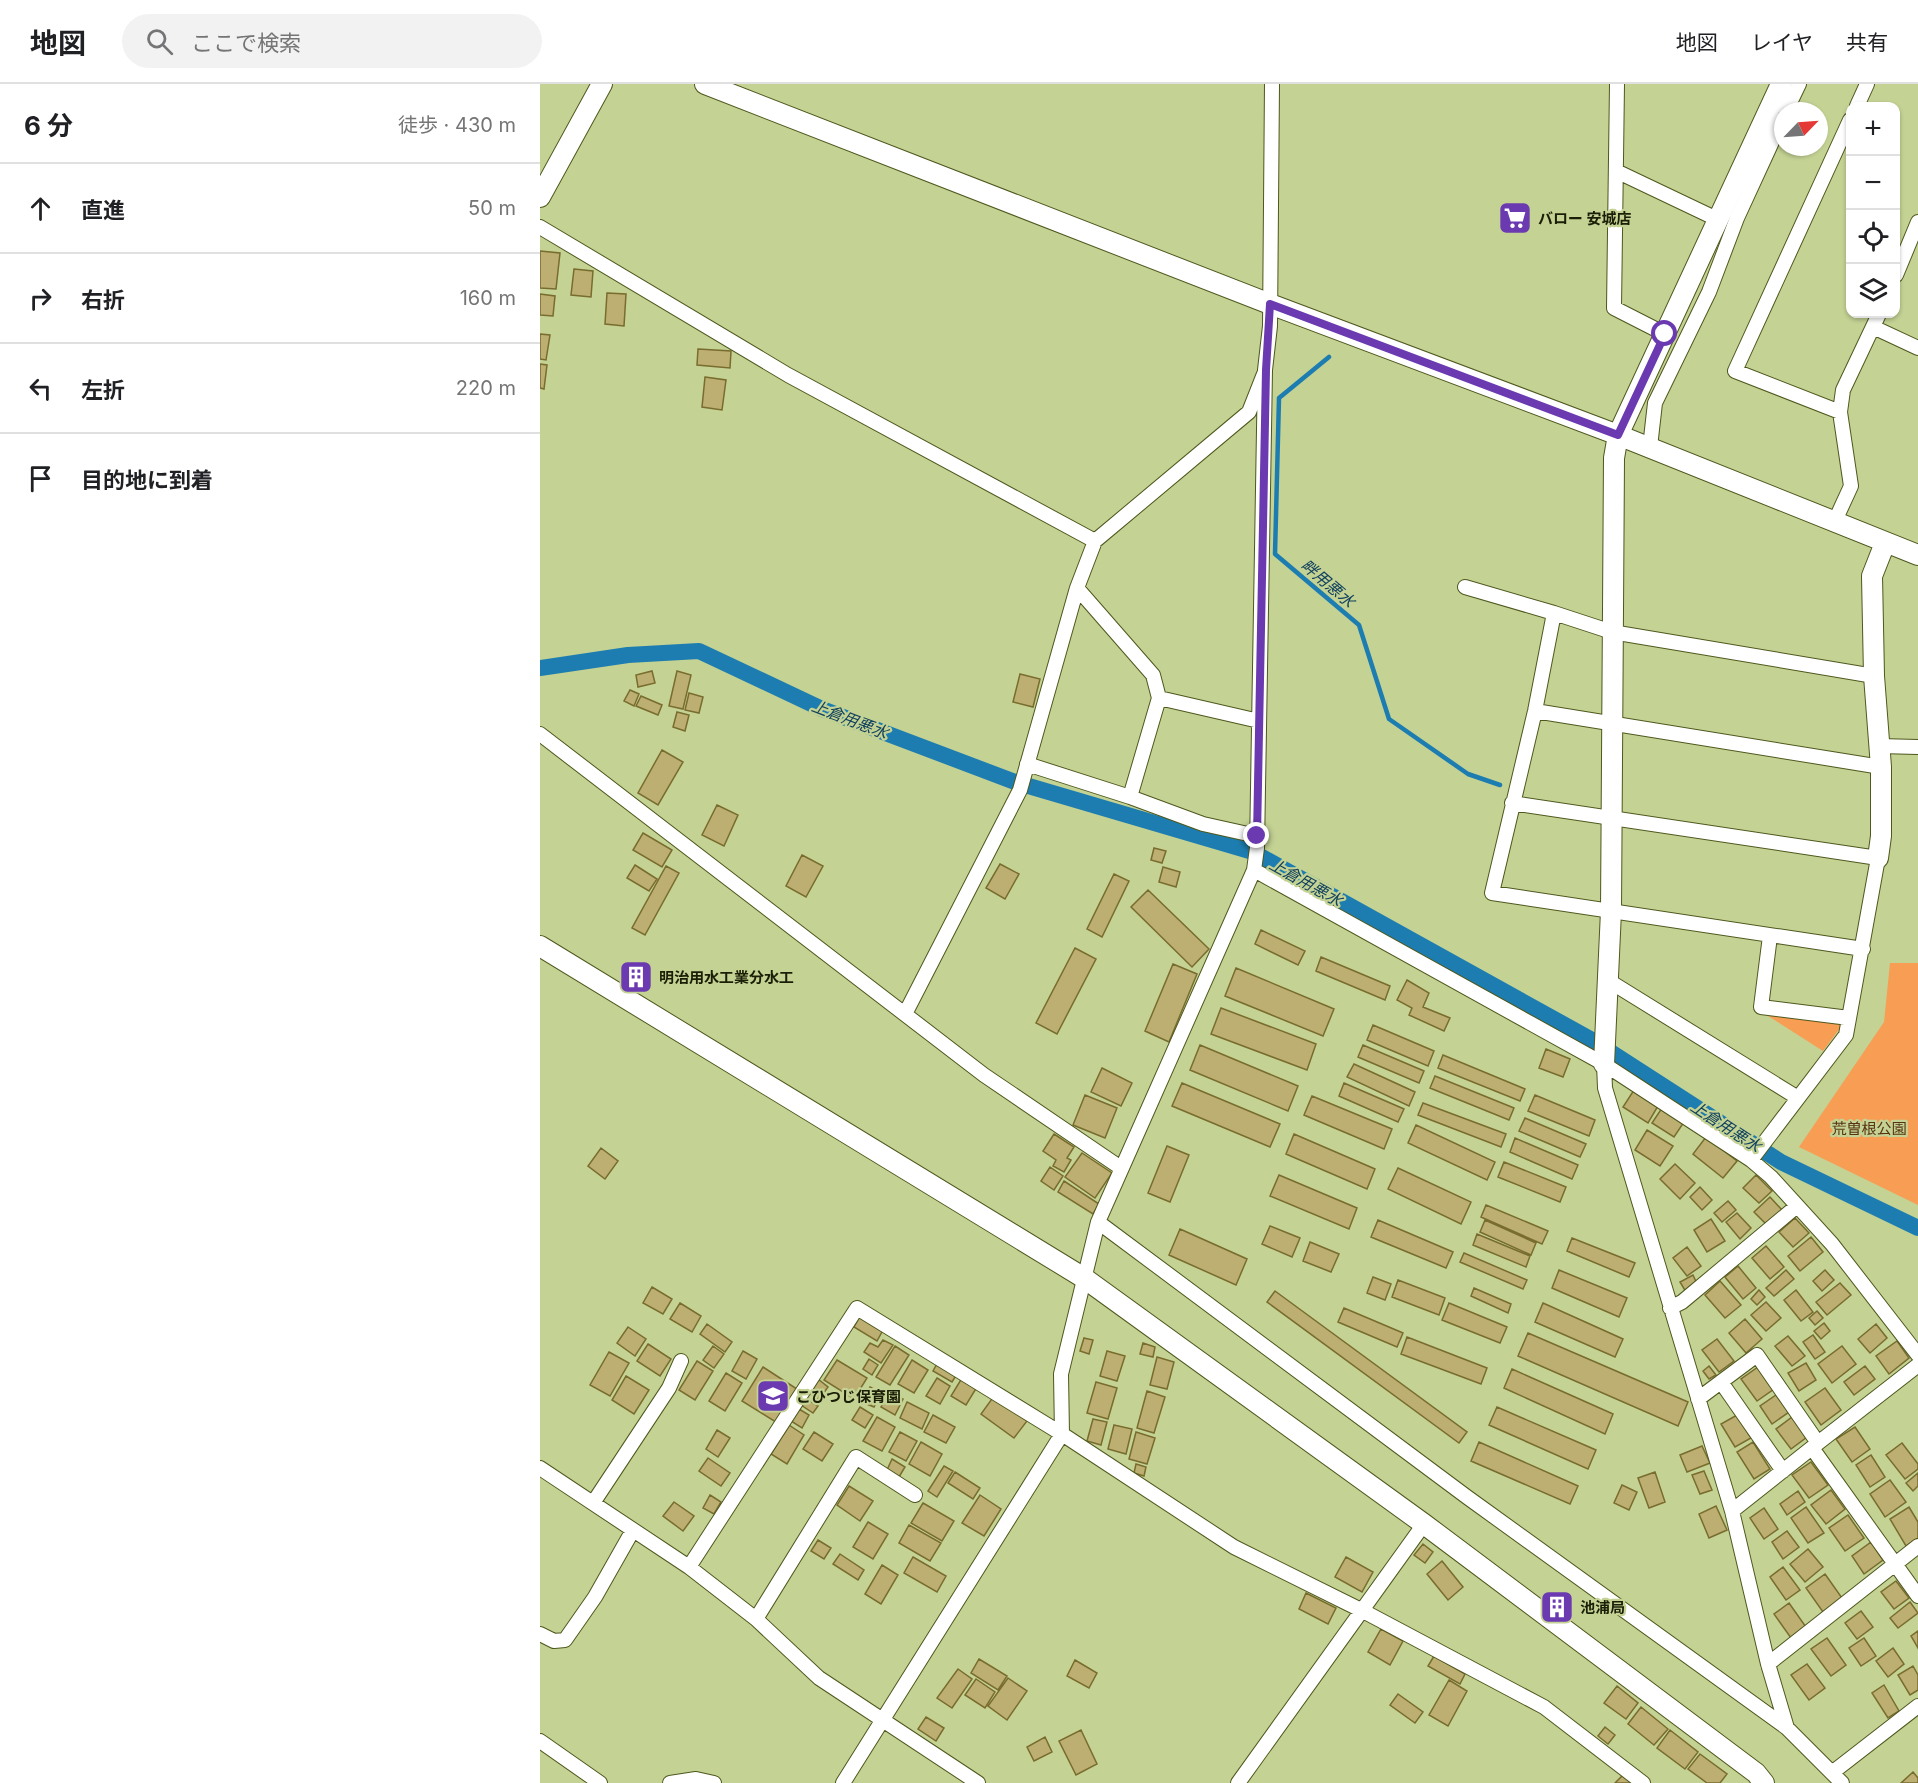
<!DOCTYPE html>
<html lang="ja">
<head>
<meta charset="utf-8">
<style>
  body { margin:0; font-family:Inter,"Noto Sans JP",sans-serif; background:#f2f2f2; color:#202124 }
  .controls { position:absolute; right:18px; top:18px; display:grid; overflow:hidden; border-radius:12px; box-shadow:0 2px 4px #0004 }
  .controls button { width:54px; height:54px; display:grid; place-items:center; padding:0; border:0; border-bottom:2px solid #e0e0e0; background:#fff; color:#202124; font:30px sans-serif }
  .compass { position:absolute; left:1234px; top:18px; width:54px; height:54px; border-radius:50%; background:#fff; box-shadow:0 2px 4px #0004; rotate:65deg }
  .stop { position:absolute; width:18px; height:18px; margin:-14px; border:4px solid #6b39b0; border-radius:50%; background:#fff }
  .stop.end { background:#6b39b0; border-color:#fff; box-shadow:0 2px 6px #0008 }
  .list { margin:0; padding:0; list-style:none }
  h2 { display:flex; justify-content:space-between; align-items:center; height:78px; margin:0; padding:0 24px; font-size:26px }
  h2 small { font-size:20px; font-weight:400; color:#757577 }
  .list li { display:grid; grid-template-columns:39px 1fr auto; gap:18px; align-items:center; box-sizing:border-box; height:90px; padding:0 24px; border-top:2px solid #e0e0e0 }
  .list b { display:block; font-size:22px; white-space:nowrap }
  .list em { font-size:20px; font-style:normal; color:#757577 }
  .icon { flex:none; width:33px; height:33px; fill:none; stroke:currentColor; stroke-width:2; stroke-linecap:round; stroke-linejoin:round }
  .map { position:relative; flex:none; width:1378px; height:1699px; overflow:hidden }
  header { display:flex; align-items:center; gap:36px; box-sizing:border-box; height:84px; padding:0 30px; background:#fff; border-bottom:2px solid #e0e0e0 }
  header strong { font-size:28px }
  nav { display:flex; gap:33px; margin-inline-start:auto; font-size:21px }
  .search { width:420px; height:54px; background:#f2f2f2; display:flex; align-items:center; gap:15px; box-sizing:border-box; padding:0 21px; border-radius:33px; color:#757577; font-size:22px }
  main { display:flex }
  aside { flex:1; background:#fff }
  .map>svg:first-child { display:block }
  .green { fill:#f79e54 }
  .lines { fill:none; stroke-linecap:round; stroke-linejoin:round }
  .stream { stroke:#1d7db0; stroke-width:4.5 }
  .canal { stroke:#1d7db0; stroke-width:16 }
  .building { fill:#bcaf71; stroke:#786c2e; stroke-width:1.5 }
  .street-casing { stroke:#4e581d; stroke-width:16 }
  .secondary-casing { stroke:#4e581d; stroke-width:22 }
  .street { stroke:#fff; stroke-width:14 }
  .secondary { stroke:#fff; stroke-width:20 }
  .route { stroke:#6b39b0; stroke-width:8 }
  .labels { text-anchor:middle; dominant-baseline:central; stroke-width:4.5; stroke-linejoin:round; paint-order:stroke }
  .poi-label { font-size:15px; font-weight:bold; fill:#1a1e06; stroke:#c4d294; text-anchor:start }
  .park-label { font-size:15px; fill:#563212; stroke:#c4d294 }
  .water-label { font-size:16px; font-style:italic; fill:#12425e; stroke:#c4d294 }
</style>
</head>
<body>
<header>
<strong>地図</strong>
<div class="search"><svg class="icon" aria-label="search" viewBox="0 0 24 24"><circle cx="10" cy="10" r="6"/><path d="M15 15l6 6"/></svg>ここで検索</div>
<nav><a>地図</a><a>レイヤ</a><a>共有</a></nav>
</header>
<main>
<aside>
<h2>6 分<small>徒歩 · 430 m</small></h2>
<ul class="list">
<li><svg class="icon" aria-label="ahead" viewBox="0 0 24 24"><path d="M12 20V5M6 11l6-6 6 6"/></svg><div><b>直進</b></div><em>50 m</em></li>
<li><svg class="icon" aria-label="right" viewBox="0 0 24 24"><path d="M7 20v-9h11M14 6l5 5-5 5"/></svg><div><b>右折</b></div><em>160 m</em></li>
<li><svg class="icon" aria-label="left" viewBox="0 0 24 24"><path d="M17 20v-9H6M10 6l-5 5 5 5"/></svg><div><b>左折</b></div><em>220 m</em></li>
<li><svg class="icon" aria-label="arrive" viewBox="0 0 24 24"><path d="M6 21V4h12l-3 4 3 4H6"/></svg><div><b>目的地に到着</b></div></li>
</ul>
</aside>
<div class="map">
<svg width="1378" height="1699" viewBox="0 0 1378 1699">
  <rect width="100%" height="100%" fill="#c4d294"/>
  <path class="green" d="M1350,879h28v242l-119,-58 85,-125z
    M1225,930l77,6 -2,8 -17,23z"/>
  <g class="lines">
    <path class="stream" d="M789,273l-50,41 -4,156 84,71 30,94 79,55 32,11"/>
    <path class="canal" d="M0,584l88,-13 71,-4 123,58 193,73 238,70 339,188 189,122 137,66"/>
  </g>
  <path class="building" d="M0,167l20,2 -4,36 -16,-1z
    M34,185l19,2 -2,26 -20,-2z
    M67,209l19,1 -2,32 -19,-2z
    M0,210l15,2 -2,20 -13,-1z
    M0,250l10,1 -4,25 -6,-1z
    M158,265l33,2 -1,17 -33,-3z
    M0,280l7,1 -3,24 -4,-1z
    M165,293l21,3 -4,30 -20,-3z
    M112,587l3,12 -17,4 -2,-12z
    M137,587l14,4 -8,34 -14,-3z
    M480,590l20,5 -7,28 -20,-5z
    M90,606l9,4 -5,12 -10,-5z
    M149,609l14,4 -4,16 -14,-3z
    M101,612l21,9 -4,10 -22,-9z
    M137,628l12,3 -4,16 -12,-4z
    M122,666l21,12 -25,43 -20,-12z
    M177,721l21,10 -14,31 -22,-11z
    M103,749l29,17 -10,17 -29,-17z
    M614,764l12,3 -4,12 -11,-3z
    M262,771l21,11 -17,31 -20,-11z
    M460,780l19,10 -14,25 -19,-11z
    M95,781l22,14 -8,12 -22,-13z
    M126,782l13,7 -34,62 -13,-7z
    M623,783l17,5 -4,15 -17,-5z
    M574,790l15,7 -27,56 -15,-8z
    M608,806l61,59 -17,18 -61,-60z
    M721,846l44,21 -7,14 -43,-21z
    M535,864l21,11 -39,75 -21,-11z
    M781,873l69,29 -5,14 -69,-29z
    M633,880l24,10 -28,68 -24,-11z
    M696,884l98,41 -11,27 -98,-40z
    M99,886l5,3 -9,14 -7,-5 7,-11 2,1z
    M867,896l22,13 -6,14 27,11 -6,13 -35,-16 3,-7 -15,-8z
    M681,924l95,36 -9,26 -96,-36z
    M833,941l61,26 -6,15 -61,-26z
    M660,961l98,41 -10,25 -98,-41z
    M823,961l61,26 -5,12 -61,-26z
    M1006,965l24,10 -7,18 -24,-9z
    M903,971l82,34 -5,12 -82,-33z
    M814,980l61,28 -6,14 -62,-29z
    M562,984l30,15 -11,23 -30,-14z
    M895,992l79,32 -5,12 -79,-32z
    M642,999l98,41 -10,23 -98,-41z
    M804,999l60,26 -6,13 -59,-26z
    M1094,1006l24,16 -10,17 -25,-16z
    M545,1011l32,13 -12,30 -32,-13z
    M995,1011l60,25 -6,16 -61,-25z
    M772,1012l80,33 -8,20 -80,-34z
    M883,1019l83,31 -5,13 -83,-32z
    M1122,1024l22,14 -10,15 -22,-14z
    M985,1034l61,26 -6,13 -61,-26z
    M876,1041l79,37 -8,18 -79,-37z
    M1107,1046l26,16 -13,20 -25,-16z
    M514,1050l20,13 -7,11 4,2 -7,12 -11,-6 3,-6 -13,-9z
    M754,1050l81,35 -8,20 -81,-35z
    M1166,1053l31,24 -14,17 -30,-24z
    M975,1054l63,27 -6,14 -62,-27z
    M627,1062l22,9 -19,47 -22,-9z
    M61,1064l17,13 -13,18 -17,-13z
    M542,1069l30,20 -17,25 -30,-21z
    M964,1078l62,25 -6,15 -62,-25z
    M1135,1080l20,19 -15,16 -20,-20z
    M510,1083l13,9 -9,14 -13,-9z
    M858,1084l73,34 -10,22 -73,-35z
    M739,1091l78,33 -8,21 -79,-33z
    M1216,1091l16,16 -13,12 -16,-15z
    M524,1097l35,23 -6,10 -35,-22z
    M1160,1103l12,13 -10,10 -12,-13z
    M1230,1113l12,13 -16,14 -12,-12z
    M1188,1117l8,9 -14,12 -8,-9z
    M946,1121l62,26 -6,13 -61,-27z
    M1197,1129l14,15 -11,11 -14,-17z
    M1255,1134l14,15 -16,14 -14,-15z
    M1171,1135l14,22 -18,11 -13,-22z
    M838,1136l75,32 -7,16 -75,-31z
    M945,1136l51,23 -5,12 -51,-23z
    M730,1142l30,12 -8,19 -30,-13z
    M640,1145l67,30 -11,26 -67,-30z
    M937,1150l53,22 -4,11 -53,-22z
    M1271,1153l12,15 -23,19 -12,-15z
    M1032,1154l63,25 -6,14 -62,-26z
    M770,1158l29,12 -8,18 -28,-11z
    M1226,1162l18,21 -14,12 -18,-21z
    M1147,1163l14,19 -14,10 -14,-18z
    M924,1169l63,27 -4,9 -63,-27z
    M1198,1182l18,22 -13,11 -18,-22z
    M1019,1186l68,28 -8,19 -67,-29z
    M1246,1186l8,9 -20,17 -8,-8z
    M1285,1186l9,10 -12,11 -9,-10z
    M1153,1191l5,11 -12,6 -6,-10z
    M833,1193l18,7 -6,16 -18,-7z
    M858,1196l47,18 -6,17 -47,-18z
    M1180,1197l21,24 -16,13 -20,-23z
    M1300,1199l11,12 -24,20 -11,-13z
    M112,1203l20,12 -9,15 -20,-11z
    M934,1204l37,16 -3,9 -37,-17z
    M1219,1206l6,7 -8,8 -6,-6z
    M1256,1206l17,22 -12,9 -17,-21z
    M735,1207l192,141 -8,11 -192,-141z
    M1226,1218l15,16 -15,13 -15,-16z
    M140,1219l21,13 -9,16 -22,-13z
    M909,1219l58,24 -7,16 -58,-23z
    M1003,1219l80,36 -8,18 -80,-35z
    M804,1224l59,25 -6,14 -59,-25z
    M1277,1227l6,7 -8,7 -6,-7z
    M320,1232l23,14 -6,11 -23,-14z
    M1205,1235l17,20 -16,14 -17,-20z
    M1284,1239l6,8 -9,8 -7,-8z
    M167,1240l25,18 -7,10 -25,-18z
    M1336,1240l11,14 -17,15 -12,-14z
    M88,1243l18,12 -11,17 -18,-13z
    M988,1249l160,69 -10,24 -160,-70z
    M1273,1251l12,17 -10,7 -12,-17z
    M1248,1252l17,20 -13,10 -17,-20z
    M867,1253l80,31 -6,16 -80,-30z
    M544,1254l9,2 -4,14 -9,-3z
    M1177,1255l17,22 -15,11 -17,-22z
    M343,1256l10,5 -12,18 -17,-11 6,-9 8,4z
    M1357,1257l12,17 -20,16 -13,-18z
    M603,1259l12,4 -2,10 -13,-3z
    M108,1260l23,15 -11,17 -23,-15z
    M173,1262l11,8 -10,14 -11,-8z
    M355,1262l14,9 -19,30 -14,-8z
    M1302,1262l14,18 -24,19 -14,-19z
    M203,1267l14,8 -11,20 -14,-8z
    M567,1267l18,5 -8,25 -17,-5z
    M69,1268l20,11 -19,33 -20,-11z
    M617,1273l17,5 -7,27 -17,-4z
    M329,1275l9,6 -6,10 -9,-6z
    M297,1276l30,18 -13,21 -30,-19z
    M372,1276l16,10 -14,23 -16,-9z
    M157,1277l16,10 -18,29 -16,-10z
    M398,1278l19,12 -5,8 -19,-11z
    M1266,1279l10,17 -17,11 -11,-18z
    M1169,1282l7,9 -7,4 -6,-8z
    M1325,1282l10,13 -21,16 -10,-13z
    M223,1283l37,24 -21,33 -37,-23z
    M1218,1283l16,22 -17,12 -16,-22z
    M972,1285l101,45 -8,20 -101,-46z
    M186,1289l16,10 -17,28 -16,-10z
    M86,1292l23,14 -15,24 -22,-14z
    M397,1294l13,8 -10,18 -14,-8z
    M422,1294l15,9 -11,18 -15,-9z
    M278,1295l10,8 -9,13 -10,-7z
    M556,1298l21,6 -9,31 -21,-6z
    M330,1303l11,6 -7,14 -12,-5z
    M1285,1304l16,22 -20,15 -16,-23z
    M607,1307l18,6 -11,36 -17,-5z
    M349,1308l14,7 -8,16 -14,-8z
    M1236,1311l13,17 -17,12 -12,-18z
    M454,1312l33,25 -13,17 -33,-24z
    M265,1314l13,8 -5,7 -12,-8z
    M367,1318l22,11 -7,16 -22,-11z
    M320,1323l13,8 -8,13 -13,-8z
    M957,1323l99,43 -8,19 -99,-44z
    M259,1325l10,6 -7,13 -11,-7z
    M393,1331l22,12 -9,16 -22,-11z
    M1197,1331l14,23 -16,9 -14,-23z
    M337,1333l18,10 -13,24 -19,-10z
    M1252,1333l15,20 -16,12 -15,-20z
    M553,1335l14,3 -6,23 -14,-4z
    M249,1341l15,10 -17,29 -16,-10z
    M574,1341l18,4 -6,25 -18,-5z
    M1315,1343l15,22 -18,13 -16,-23z
    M177,1346l13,8 -12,19 -12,-8z
    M274,1348l19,12 -11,17 -19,-12z
    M360,1348l17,9 -11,20 -17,-9z
    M596,1348l19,6 -8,26 -18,-5z
    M381,1358l21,12 -12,22 -21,-12z
    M939,1358l99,44 -8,18 -99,-43z
    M1213,1358l17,27 -16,10 -17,-27z
    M1362,1359l16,21v5l-13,10 -19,-24z
    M1162,1362l8,17 -23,9 -7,-17z
    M1331,1371l14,22 -15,10 -14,-22z
    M168,1374l22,15 -9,13 -22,-15z
    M352,1375l13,8 -6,10 -12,-7z
    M1271,1378l17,23 -19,13 -17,-23z
    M596,1380l10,3 -2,9 -10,-3z
    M404,1382l9,5 -16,26 -9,-6z
    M1164,1387l8,19 -12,4 -8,-19z
    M415,1388l25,16 -7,11 -25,-16z
    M1115,1388l10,30 -16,6 -11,-30z
    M1378,1389v13l-5,5 -7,-8z
    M1350,1396l16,22 -21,15 -15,-23z
    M1082,1401l15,7 -8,18 -15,-7z
    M309,1402l24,15 -13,20 -23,-16z
    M1291,1406l14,19 -19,15 -15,-19z
    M1258,1407l7,11 -18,13 -7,-11z
    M170,1411l11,7 -7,12 -11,-6z
    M440,1411l21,14 -17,27 -22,-13z
    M134,1418l20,14 -11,15 -20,-15z
    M383,1419l31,18 -12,20 -31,-18z
    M1176,1422l11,24 -18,8 -10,-24z
    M1266,1423l18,26 -16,10 -17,-25z
    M1369,1423l9,15v16l-12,8 -16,-27z
    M1224,1424l14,21 -14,10 -14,-21z
    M1308,1431l16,23 -19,13 -16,-23z
    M328,1438l20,12 -15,25 -20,-12z
    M369,1441l32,18 -11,18 -31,-18z
    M1247,1447l12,16 -16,12 -11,-17z
    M278,1456l13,8 -7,11 -13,-8z
    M1331,1458l12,18 -19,14 -12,-18z
    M883,1460l10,8 -8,11 -11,-8z
    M1268,1465l15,18 -18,15 -15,-18z
    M300,1470l24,16 -6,10 -25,-16z
    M373,1473l33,19 -9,16 -33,-19z
    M806,1473l27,15 -11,20 -27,-15z
    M902,1477l21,26 -15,13 -21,-26z
    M342,1481l16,10 -17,29 -16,-10z
    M1243,1483l17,23 -14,10 -16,-23z
    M1285,1490l17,24 -19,14 -17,-24z
    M1356,1497l13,17 -15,11 -13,-17z
    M766,1509l30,15 -8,16 -29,-15z
    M1370,1518l8,11 -20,15 -8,-10z
    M1249,1519l17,24 -15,11 -17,-24z
    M1321,1527l12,16 -16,12 -12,-16z
    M841,1545l22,12 -13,24 -22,-13z
    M1378,1547v17l-7,-12z
    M1287,1554l19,27 -15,11 -20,-27z
    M1324,1554l12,18 -15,10 -12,-18z
    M1353,1564l11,16 -16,13 -12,-16z
    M894,1572l31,18 -5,10 -32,-18z
    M439,1575l28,17 -9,14 -27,-17z
    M535,1576l22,13 -8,15 -22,-12z
    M1267,1580l18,24 -16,12 -18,-25z
    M1373,1582l5,9v15l-8,5 -12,-20z
    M418,1585l14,10 -20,29 -15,-10z
    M468,1594l19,13 -20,29 -19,-14z
    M436,1595l19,13 -10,16 -20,-13z
    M909,1596l18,11 -19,35 -19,-11z
    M1344,1601l15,26 -11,7 -16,-25z
    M1077,1602l21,17 -12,16 -22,-16z
    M858,1610l25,18 -8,11 -25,-18z
    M1101,1623l27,22 -14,16 -26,-21z
    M386,1633l18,11 -8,13 -18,-12z
    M1065,1643l10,8 -7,9 -10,-8z
    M541,1646l16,34 -21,11 -17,-34z
    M1130,1646l28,22 -13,17 -28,-21z
    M505,1653l7,15 -18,9 -7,-14z
    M1160,1670l27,20 -7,9h-13l-19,-14z
    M1373,1688l5,6v5h-17z
    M1083,1691l9,8h-17z"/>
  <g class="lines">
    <defs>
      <path id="street" d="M1077,0l-3,224 51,26
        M1317,22l10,-22
        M1246,27l13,-27
        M1076,87l103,49
        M0,143l248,148 307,166
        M1356,191l22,-53
        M1333,243l45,21
        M1300,328l-105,-41 115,-251
        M1110,363l5,-44 54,-111 28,-74 46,-100
        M1294,439l17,-37 -11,-74 3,-22 36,-76
        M925,503l89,26
        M537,504l76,87 6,23 100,23
        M995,627l346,56
        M0,650l444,341 137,93
        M1339,662l39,1
        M487,680l103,33 73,27 54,12
        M590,713l29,-99
        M972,719l366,55 -32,177 -95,125
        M714,786l350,194 147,96 20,17 61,67 86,111
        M1230,852l-9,71 88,11
        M1323,865l-371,-56 43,-182 19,-98 58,19 262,44
        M1069,897l189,117
        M365,930l115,-224 57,-202 18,-47 154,-129 15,-38
        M1064,980l1,24 127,423 36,153 19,64
        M558,1138l369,275 320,231 55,55
        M1130,1224l12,-6 115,-96
        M1181,1298l62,89
        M1158,1315l59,-44 61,88 -86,68
        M1278,1359l100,-78
        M1272,1364l106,148
        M0,1384l149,99 67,52 63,59 159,105
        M53,1419l76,-115 12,-27
        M149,1483l168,-259 205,126 172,113 129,64 181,96 99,76
        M216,1535l100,-162 59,38
        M0,1550l14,7 11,-1 30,-43 38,-67
        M1228,1580l150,-118
        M0,1657l60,42
        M1293,1688l85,-66
        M130,1699l26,-4 18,4
        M303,1699l219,-349 -1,-60 37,-152 156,-352 3,-22 8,-478 5,-44 2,-242
        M698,1699l186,-259"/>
      <path id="secondary" d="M165,0l565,220 348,131 300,120
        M0,113l62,-113
        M1338,774l3,-22v-69l-7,-91 -2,-100 13,-33
        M0,862l544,332 340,246 332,249 8,10
        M1064,980l7,-153 3,-453 4,-23 163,-351"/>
    </defs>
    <use href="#street" class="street-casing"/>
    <use href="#secondary" class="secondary-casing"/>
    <use href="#street" class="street"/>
    <use href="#secondary" class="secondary"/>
  </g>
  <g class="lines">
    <path class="route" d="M717,752l9,-466 4,-66 348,131 47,-101"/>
  </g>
  <defs>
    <symbol id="supermarket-square" viewBox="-11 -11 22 22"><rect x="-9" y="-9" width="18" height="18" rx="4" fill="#6b39b0" stroke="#c4d294"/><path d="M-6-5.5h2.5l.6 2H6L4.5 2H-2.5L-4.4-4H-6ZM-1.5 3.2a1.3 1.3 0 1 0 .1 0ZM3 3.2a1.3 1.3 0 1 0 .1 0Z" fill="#fff"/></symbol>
    <symbol id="building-square" viewBox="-11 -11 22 22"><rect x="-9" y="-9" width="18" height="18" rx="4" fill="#6b39b0" stroke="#c4d294"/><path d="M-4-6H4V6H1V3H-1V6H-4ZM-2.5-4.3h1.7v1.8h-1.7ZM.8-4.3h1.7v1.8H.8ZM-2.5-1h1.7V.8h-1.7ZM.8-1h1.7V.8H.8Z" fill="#fff"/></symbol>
    <symbol id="school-square" viewBox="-11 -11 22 22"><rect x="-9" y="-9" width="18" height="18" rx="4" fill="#6b39b0" stroke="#c4d294"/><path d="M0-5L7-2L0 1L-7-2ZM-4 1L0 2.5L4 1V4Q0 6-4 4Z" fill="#fff"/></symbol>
  </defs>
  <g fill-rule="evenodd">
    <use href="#supermarket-square" x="956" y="115" width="38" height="38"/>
    <use href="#building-square" x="77" y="874" width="38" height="38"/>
    <use href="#school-square" x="214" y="1293" width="38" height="38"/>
    <use href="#building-square" x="998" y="1504" width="38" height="38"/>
  </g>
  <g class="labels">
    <g class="poi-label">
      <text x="998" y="134">バロー 安城店</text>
      <text x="119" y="893">明治用水工業分水工</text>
      <text x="256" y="1312">こひつじ保育園</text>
      <text x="1040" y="1523">池浦局</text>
    </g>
    <g class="park-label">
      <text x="1329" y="1044">荒曽根公園</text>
    </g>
    <g class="water-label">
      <text transform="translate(788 499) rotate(40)">畔用悪水</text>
      <text transform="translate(310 635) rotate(21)">上倉用悪水</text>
      <text transform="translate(766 798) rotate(29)">上倉用悪水</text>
      <text transform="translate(1186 1042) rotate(33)">上倉用悪水</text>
    </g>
  </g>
</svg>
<div class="controls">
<button>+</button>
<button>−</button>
<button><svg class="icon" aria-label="locate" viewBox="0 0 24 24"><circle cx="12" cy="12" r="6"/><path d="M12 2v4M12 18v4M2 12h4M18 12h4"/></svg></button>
<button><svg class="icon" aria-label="layers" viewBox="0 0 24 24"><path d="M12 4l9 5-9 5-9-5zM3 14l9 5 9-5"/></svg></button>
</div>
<svg class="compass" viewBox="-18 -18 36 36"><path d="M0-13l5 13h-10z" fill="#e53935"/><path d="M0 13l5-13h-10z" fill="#757577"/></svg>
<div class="stop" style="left:1125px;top:250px"></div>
<div class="stop end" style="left:717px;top:752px"></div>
</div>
</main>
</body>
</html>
